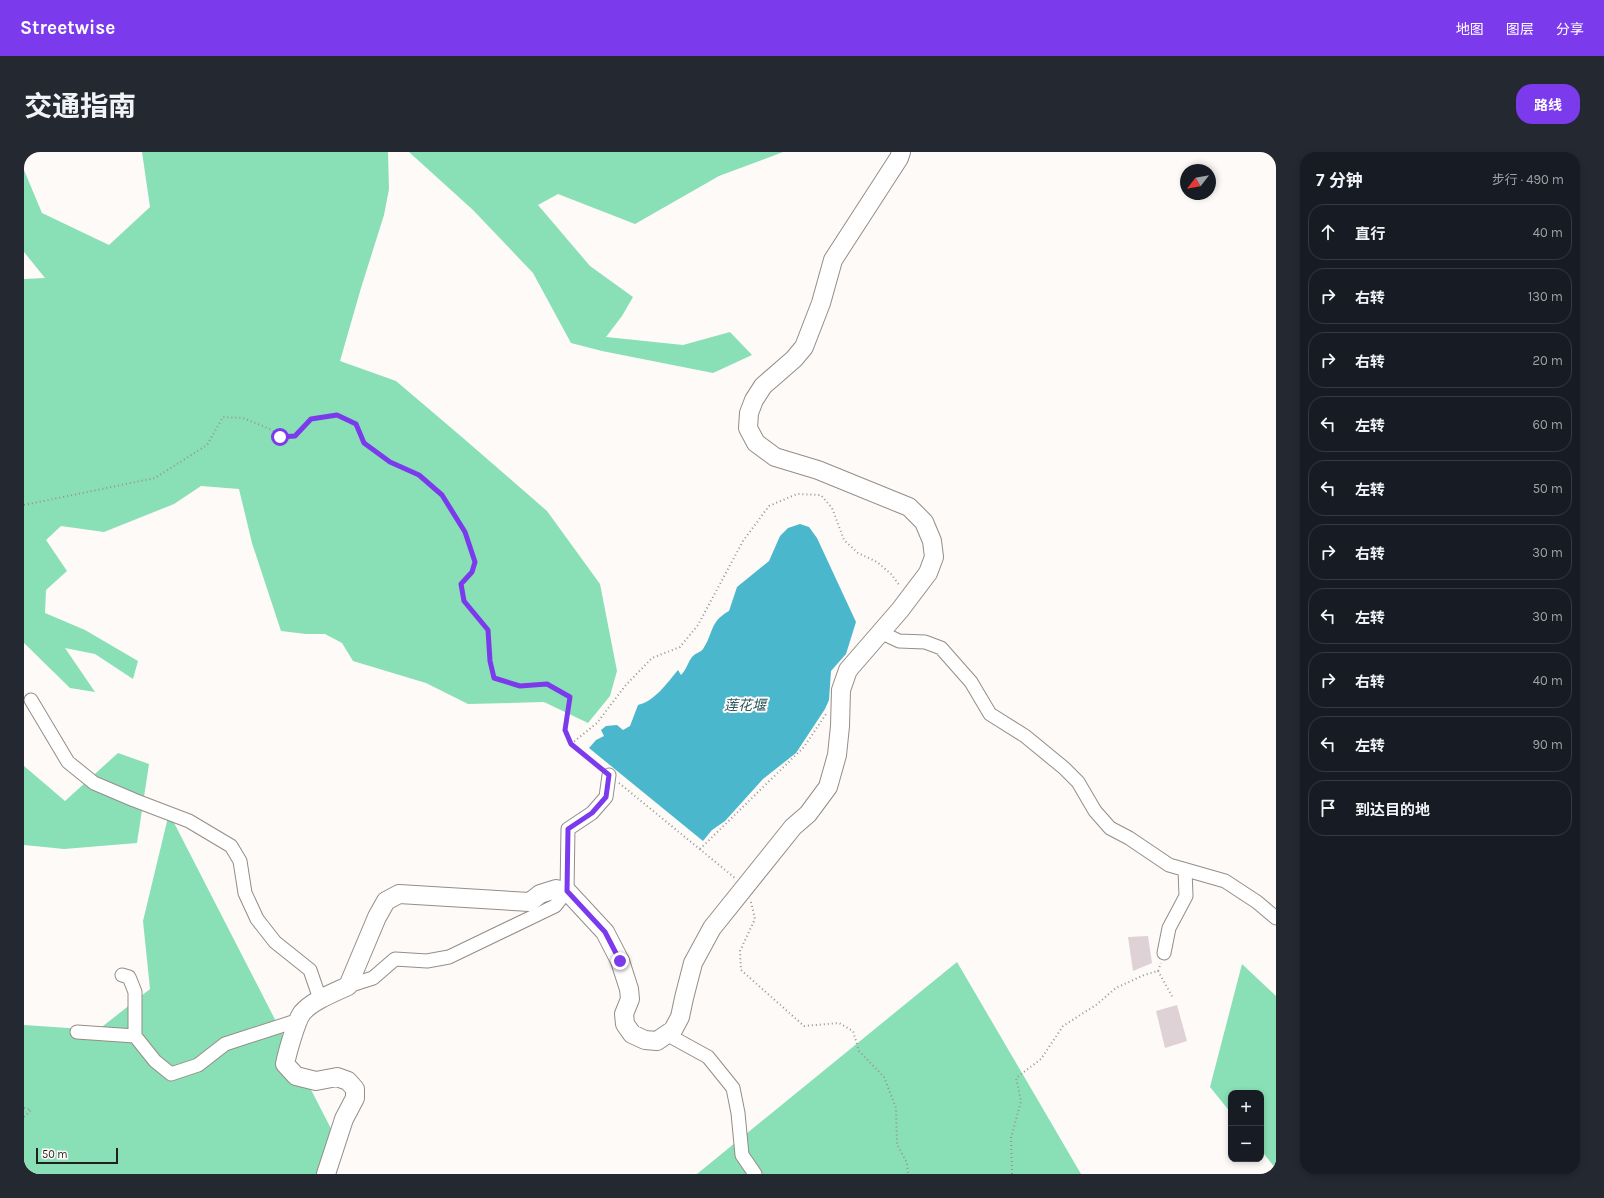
<!DOCTYPE html>
<html lang="zh">
<head>
<meta charset="utf-8">
<style>
  body { margin:0; font-family:Karla,"Noto Sans SC",sans-serif; background:#242831; color:#f1f3f6 }
  .controls { position:absolute; right:12px; bottom:12px; display:grid; overflow:hidden; border-radius:8px; box-shadow:0 2px 6px #0003 }
  .controls button { width:36px; height:36px; display:grid; place-items:center; padding:0; border:0; border-bottom:1px solid #363941; background:#171b24; color:#f1f3f6; font:20px sans-serif }
  .compass { position:absolute; left:1156px; top:12px; width:36px; height:36px; border-radius:50%; background:#171b24; box-shadow:0 2px 6px #0003; rotate:239deg }
  .scale { position:absolute; left:12px; bottom:10px; width:82px; box-sizing:border-box; padding-left:4px; border:2px solid #221f1c; border-top:0; font-size:11px; line-height:14px; white-space:nowrap; color:#221f1c; -webkit-text-stroke:3px #fefaf7; paint-order:stroke }
  .stop { position:absolute; width:12px; height:12px; margin:-9px; border:3px solid #7c3aed; border-radius:50%; background:#fff }
  .stop.end { background:#7c3aed; border-color:#fff; box-shadow:0 1px 4px #0008 }
  .list { margin:0; padding:0; list-style:none }
  h2 { display:flex; justify-content:space-between; align-items:center; height:52px; margin:0; padding:0 16px; font-size:17px }
  h2 small { font-size:13px; font-weight:400; color:#9ea1a6 }
  .list li { display:grid; grid-template-columns:26px 1fr auto; gap:12px; align-items:center; box-sizing:border-box; height:56px; margin:0 8px 8px; padding:0 8px; border:1px solid #363941; border-radius:16px }
  .list b { display:block; font-size:15px; white-space:nowrap }
  .list em { font-size:13px; font-style:normal; color:#9ea1a6 }
  .icon { flex:none; width:22px; height:22px; fill:none; stroke:currentColor; stroke-width:2; stroke-linecap:round; stroke-linejoin:round }
  .map { position:relative; flex:none; width:1252px; height:1022px; overflow:hidden; border-radius:16px }
  header { display:flex; align-items:center; gap:24px; box-sizing:border-box; height:56px; padding:0 20px; background:#7c3aed; color:#fff }
  header strong { font-size:19px }
  nav { display:flex; gap:22px; margin-inline-start:auto; font-size:14px }
  .intro { display:flex; align-items:center; justify-content:space-between; box-sizing:border-box; height:96px; padding:0 24px }
  h1 { margin:0; font-size:28px }
  .button { padding:10px 18px; border-radius:16px; background:#7c3aed; color:#fff; font-size:14px; font-weight:700 }
  main { display:flex; gap:24px; padding:0 24px }
  aside { flex:1; background:#171b24; border-radius:16px; box-shadow:0 2px 6px #0003 }
  .map>svg:first-child { display:block }
  .forest { fill:#89dfb6 }
  .water { fill:#4bb7cd }
  .building { fill:#ded2d7 }
  .lines { fill:none; stroke-linecap:round; stroke-linejoin:round }
  .street-casing { stroke:#958d86; stroke-width:15 }
  .secondary-casing { stroke:#958d86; stroke-width:20 }
  .path { stroke:#989491; stroke-width:2; stroke-dasharray:1 3; stroke-linecap:butt }
  .street { stroke:#fff; stroke-width:13 }
  .secondary { stroke:#fff; stroke-width:18 }
  .route { stroke:#7c3aed; stroke-width:5 }
  .labels { text-anchor:middle; dominant-baseline:central; stroke-width:4; stroke-linejoin:round; paint-order:stroke }
  .water-label { font-size:14px; font-style:italic; fill:#2a5963; stroke:#fefaf7 }
</style>
</head>
<body>
<header>
<strong>Streetwise</strong>
<nav><a>地图</a><a>图层</a><a>分享</a></nav>
</header>
<div class="intro"><h1>交通指南</h1><a class="button">路线</a></div>
<main>
<div class="map">
<svg width="1252" height="1022" viewBox="0 0 1252 1022">
  <rect width="100%" height="100%" fill="#fefaf7"/>
  <path class="forest" d="M118,0h246l1,37 -5,26 -23,73 -21,73 56,20 67,57 84,73 53,73 17,87 -7,25 -22,27 -44,-21 -76,2 -42,-21 -73,-22 -11,-18 -17,-9h-19l-25,-3 -29,-88 -13,-54 -38,-3 -27,18 -70,28 -43,-6 -15,14 21,31 -21,19 -1,23 40,17 53,31 -5,18 -38,-25 -30,-6 30,44 -25,-4 -46,-45v-364l21,-1 -21,-26v-82l18,43 67,32 41,-38z
    M385,0h374l-64,24 -84,48 -77,-30 -20,11 52,61 43,31 -11,19 -16,21 77,8 47,-13 22,23 -39,18 -111,-22 -31,-8 -38,-70 -60,-63z
    M94,601l31,11 -12,79 -73,6 -40,-4v-79l41,35z
    M145,661l174,339 -12,22h-307v-149l74,5 52,-41 -7,-68z
    M933,810l124,212h-384z
    M1218,812l34,32v173l-15,-19v-57h-30v20l-21,-26z"/>
  <path class="water" d="M776,372l9,3 8,11 39,84 -10,32 -15,17 -2,29 -4,9 -29,44 -33,26 -38,42 -13,9 -9,11 -114,-93 7,-8 8,-4 -3,-6 5,-4 11,-1 6,5 7,-4 8,-21c17,-4 29,-22 40,-35l3,5c6,-6 7,-14 12,-19 3,-3 8,-4 10,-7 11,-16 6,-27 26,-38l8,-24 32,-26 11,-25 8,-8z"/>
  <path class="building" d="M1124,784l4,27 -19,8 -5,-34z
    M1153,853l10,36 -22,7 -9,-37z"/>
  <g class="lines">
    <defs>
      <path id="street" d="M856,480l19,9 26,1 16,6 30,34 19,32 35,22 39,32 14,14 17,29 15,17 19,10 40,27 56,16 32,21 19,16
        M7,548l37,62 26,21 40,17 55,21 42,25 9,15 5,32 12,26 18,23 35,28 10,29
        M1140,801l5,-25 17,-32 -1,-26
        M98,823l7,2 6,15v44l20,25 16,13 27,-9 27,-21 74,-24
        M324,834l25,-8 22,-19 32,2 22,-4 106,-51 12,-15 1,-62 24,-16 14,-16 3,-22
        M53,880l58,4
        M644,883l40,22 25,31 5,25 4,42 13,19"/>
      <path id="secondary" d="M302,1022l18,-55 11,-21v-9l-7,-8 -11,-4 -21,4 -20,-5 -11,-12c2,-10 11,-43 17,-51 10,-12 31,-20 46,-27l29,-69 9,-16 13,-7 131,8 10,-8 16,-5 11,2 38,41 15,29 9,28 1,10 -6,15 1,10 7,10 13,6 12,1 16,-11 7,-13 4,-19 9,-35 19,-35 81,-101 15,-13 20,-27 9,-32 3,-29 1,-36 7,-20 52,-60 28,-37 6,-16 -2,-16 -8,-19 -15,-15 -91,-37 -43,-13 -19,-14 -8,-15 1,-15 5,-13 9,-14 31,-27 10,-12 17,-44 12,-43 66,-102 2,-6"/>
    </defs>
    <use href="#street" class="street-casing"/>
    <use href="#secondary" class="secondary-casing"/>
    <path class="path" d="M0,353l131,-27 52,-33 16,-28 20,1 29,12 8,7 15,-1 16,-17 26,-4 19,9 8,19 26,19 29,13 23,20 23,37 10,30 -3,9 -11,13 3,17 24,29 2,31 4,17 26,8 27,-2 23,13 -5,33 6,14 29,24
      M547,592l26,-21 28,-37 27,-28 28,-11 18,-22 45,-84 26,-35 28,-12 24,1 11,13 12,32 14,13 19,9 14,12 9,12
      M595,631l116,95
      M676,697l104,-102 22,-33
      M727,750l4,17 -15,32 1,19 63,56 35,-3 14,8 6,20 25,26 12,31 1,36 10,19 1,11
      M1134,819l15,27
      M0,956l7,2 -7,7
      M988,1022l-1,-36 10,-37 -5,-23 25,-19 22,-33 33,-21 20,-17 28,-13 14,-4 3,-8"/>
    <use href="#street" class="street"/>
    <use href="#secondary" class="secondary"/>
  </g>
  <g class="lines">
    <path class="route" d="M256,285l15,-1 16,-17 26,-4 19,9 8,19 26,19 29,13 23,20 23,37 10,30 -3,10 -11,12 3,17 24,29 2,31 4,17 26,8 27,-2 23,13 -5,33 6,14 38,31 -3,22 -14,16 -24,16 -1,62 38,41 15,29"/>
  </g>
  <g class="labels">
    <g class="water-label">
      <text x="721" y="553">莲花堰</text>
    </g>
  </g>
</svg>
<div class="controls">
<button>+</button>
<button>−</button>
</div>
<svg class="compass" viewBox="-18 -18 36 36"><path d="M0-13l5 13h-10z" fill="#e53935"/><path d="M0 13l5-13h-10z" fill="#9ea1a6"/></svg>
<div class="scale">50 m</div>
<div class="stop" style="left:256px;top:285px"></div>
<div class="stop end" style="left:596px;top:809px"></div>
</div>
<aside>
<h2>7 分钟<small>步行 · 490 m</small></h2>
<ul class="list">
<li><svg class="icon" aria-label="ahead" viewBox="0 0 24 24"><path d="M12 20V5M6 11l6-6 6 6"/></svg><div><b>直行</b></div><em>40 m</em></li>
<li><svg class="icon" aria-label="right" viewBox="0 0 24 24"><path d="M7 20v-9h11M14 6l5 5-5 5"/></svg><div><b>右转</b></div><em>130 m</em></li>
<li><svg class="icon" aria-label="right" viewBox="0 0 24 24"><path d="M7 20v-9h11M14 6l5 5-5 5"/></svg><div><b>右转</b></div><em>20 m</em></li>
<li><svg class="icon" aria-label="left" viewBox="0 0 24 24"><path d="M17 20v-9H6M10 6l-5 5 5 5"/></svg><div><b>左转</b></div><em>60 m</em></li>
<li><svg class="icon" aria-label="left" viewBox="0 0 24 24"><path d="M17 20v-9H6M10 6l-5 5 5 5"/></svg><div><b>左转</b></div><em>50 m</em></li>
<li><svg class="icon" aria-label="right" viewBox="0 0 24 24"><path d="M7 20v-9h11M14 6l5 5-5 5"/></svg><div><b>右转</b></div><em>30 m</em></li>
<li><svg class="icon" aria-label="left" viewBox="0 0 24 24"><path d="M17 20v-9H6M10 6l-5 5 5 5"/></svg><div><b>左转</b></div><em>30 m</em></li>
<li><svg class="icon" aria-label="right" viewBox="0 0 24 24"><path d="M7 20v-9h11M14 6l5 5-5 5"/></svg><div><b>右转</b></div><em>40 m</em></li>
<li><svg class="icon" aria-label="left" viewBox="0 0 24 24"><path d="M17 20v-9H6M10 6l-5 5 5 5"/></svg><div><b>左转</b></div><em>90 m</em></li>
<li><svg class="icon" aria-label="arrive" viewBox="0 0 24 24"><path d="M6 21V4h12l-3 4 3 4H6"/></svg><div><b>到达目的地</b></div></li>
</ul>
</aside>
</main>
</body>
</html>
